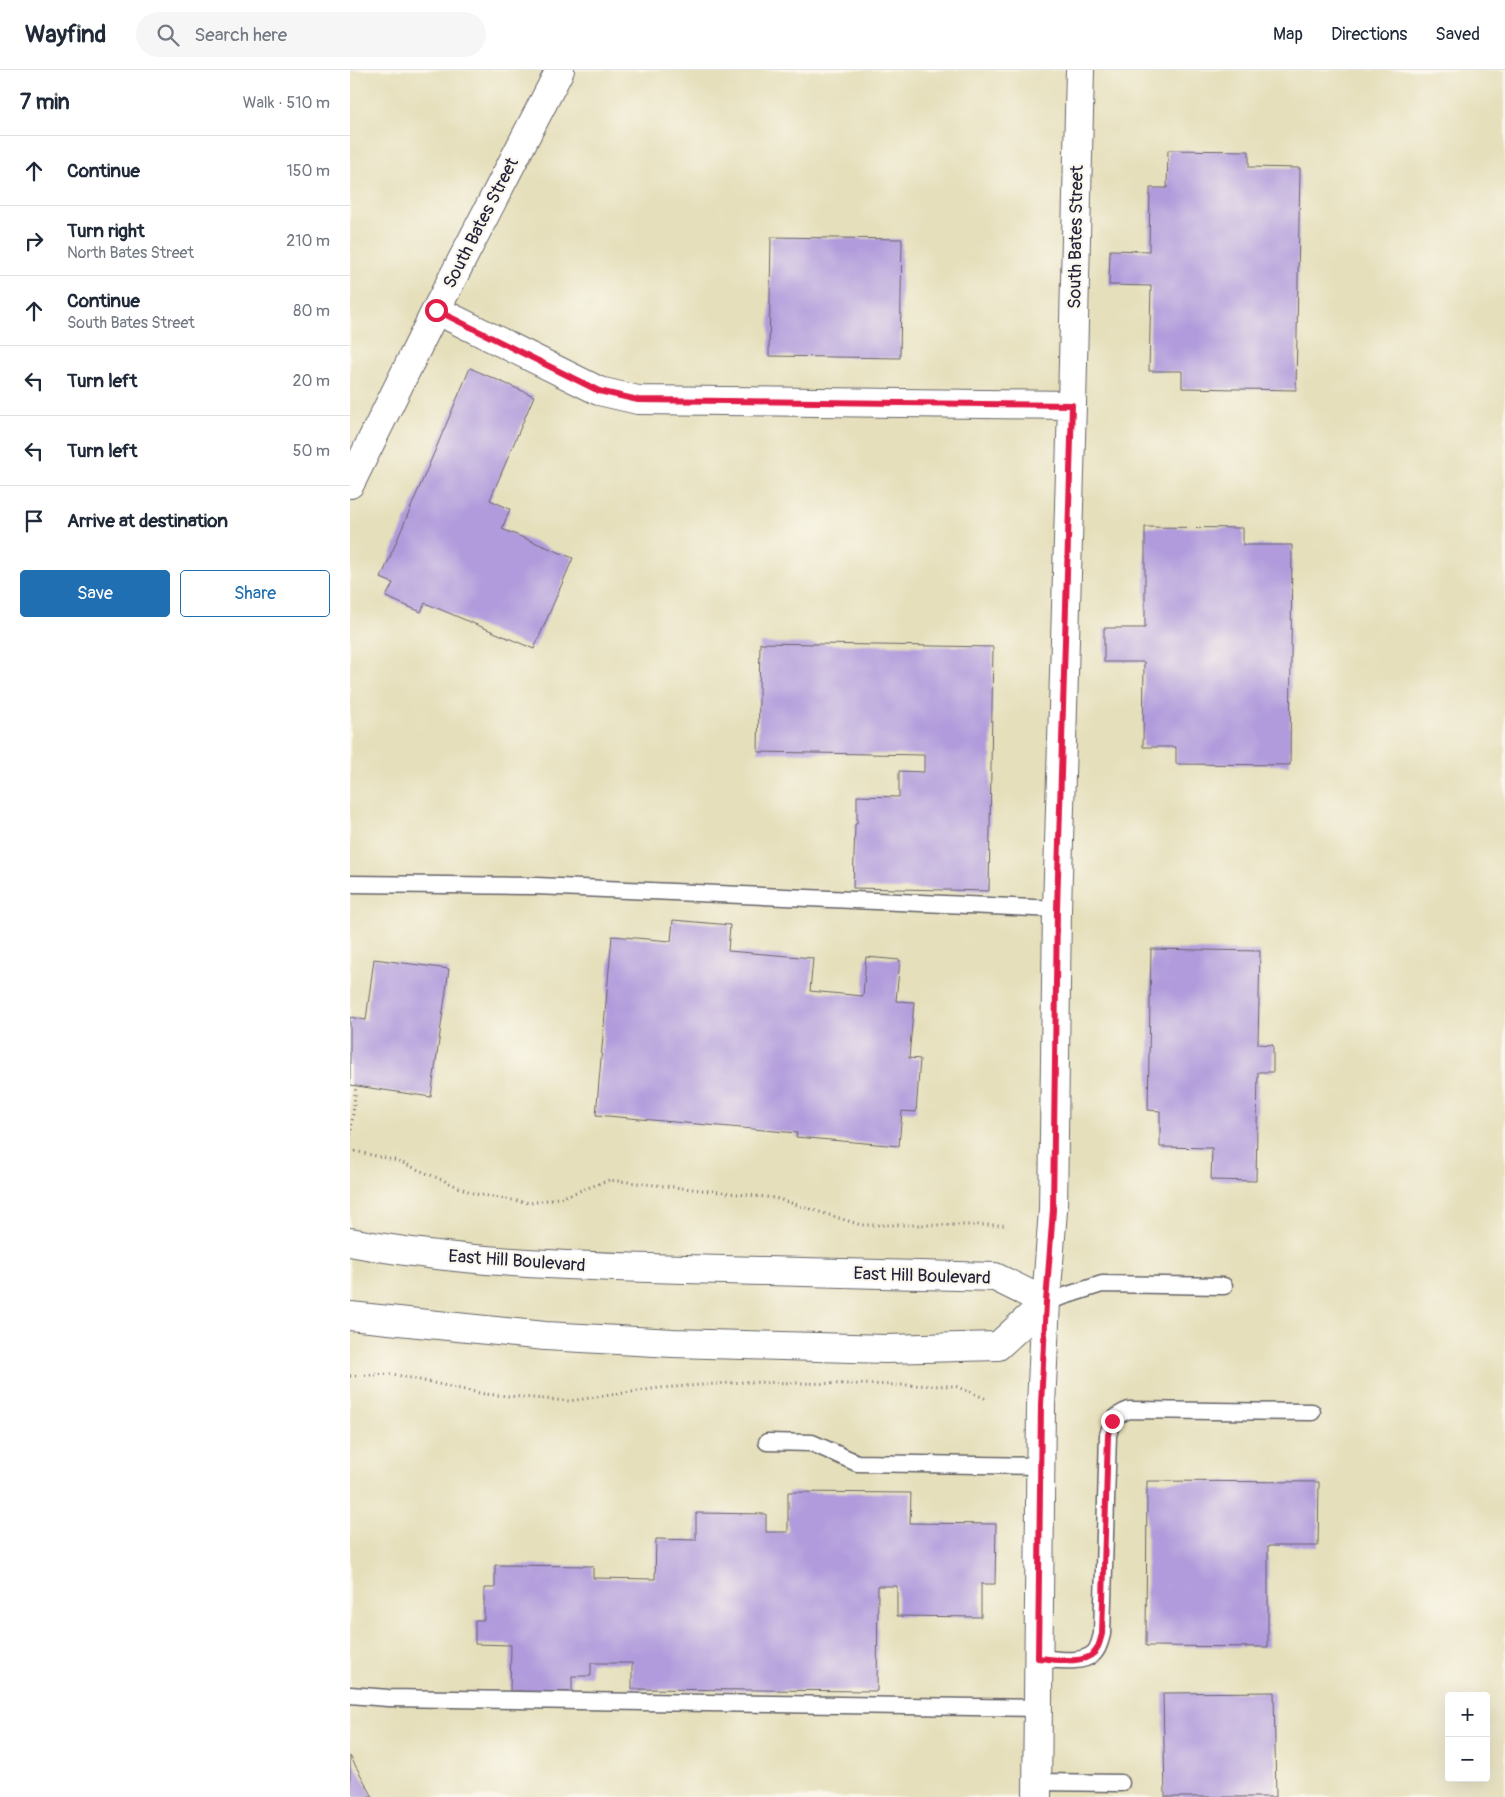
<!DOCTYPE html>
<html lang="en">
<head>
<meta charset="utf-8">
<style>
  body { margin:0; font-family:Pangolin,sans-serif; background:#f6f6f7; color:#1f2937 }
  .controls { position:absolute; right:15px; bottom:15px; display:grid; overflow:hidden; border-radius:5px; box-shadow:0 5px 20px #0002 }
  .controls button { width:45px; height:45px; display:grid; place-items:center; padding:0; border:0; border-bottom:1px solid #e0e1e3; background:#fff; color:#1f2937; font:25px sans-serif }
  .stop { position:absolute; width:15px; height:15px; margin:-11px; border:4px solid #e11d48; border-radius:50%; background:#fff }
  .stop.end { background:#e11d48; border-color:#fff; box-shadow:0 1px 5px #0008 }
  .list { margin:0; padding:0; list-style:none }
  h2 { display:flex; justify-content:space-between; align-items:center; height:65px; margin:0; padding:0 20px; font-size:21px }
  h2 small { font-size:16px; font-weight:400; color:#747a83 }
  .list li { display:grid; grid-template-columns:32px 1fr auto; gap:15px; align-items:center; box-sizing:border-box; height:70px; padding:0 20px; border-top:1px solid #e0e1e3 }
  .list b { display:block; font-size:19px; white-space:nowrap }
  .list p { margin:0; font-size:16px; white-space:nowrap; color:#747a83 }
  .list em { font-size:16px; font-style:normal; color:#747a83 }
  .actions { display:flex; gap:10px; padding:15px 20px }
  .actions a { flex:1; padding:11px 0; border:1px solid #1f6fb2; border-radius:5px; text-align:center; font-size:18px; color:#1f6fb2 }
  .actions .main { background:#1f6fb2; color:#fff }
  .icon { flex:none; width:28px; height:28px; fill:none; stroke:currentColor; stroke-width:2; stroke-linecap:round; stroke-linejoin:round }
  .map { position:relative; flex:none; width:1155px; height:1727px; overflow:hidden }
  header { display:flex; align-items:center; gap:30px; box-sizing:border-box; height:70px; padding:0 25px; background:#fff; border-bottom:1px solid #e0e1e3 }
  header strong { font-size:24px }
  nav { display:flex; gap:28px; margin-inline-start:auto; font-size:18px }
  .search { width:350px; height:45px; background:#f6f6f7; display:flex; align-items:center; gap:12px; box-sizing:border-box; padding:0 18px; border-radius:28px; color:#747a83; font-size:19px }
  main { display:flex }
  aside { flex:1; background:#fff }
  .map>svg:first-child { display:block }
  .building { fill:#b19bdc }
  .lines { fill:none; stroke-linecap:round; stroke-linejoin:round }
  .service-casing { stroke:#666468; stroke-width:19 }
  .minor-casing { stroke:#666468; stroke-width:30 }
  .tertiary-casing { stroke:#666468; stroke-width:30 }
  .path { stroke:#666468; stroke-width:3; stroke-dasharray:1 4; stroke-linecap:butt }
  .service { stroke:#fff; stroke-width:16 }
  .minor { stroke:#fff; stroke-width:28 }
  .tertiary { stroke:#fff; stroke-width:28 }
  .route { stroke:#e11d48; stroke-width:6 }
  .labels { text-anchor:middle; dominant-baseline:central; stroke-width:4.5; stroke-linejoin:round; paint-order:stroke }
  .street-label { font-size:18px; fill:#22223b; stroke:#fbf7ec }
</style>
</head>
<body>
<header>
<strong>Wayfind</strong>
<div class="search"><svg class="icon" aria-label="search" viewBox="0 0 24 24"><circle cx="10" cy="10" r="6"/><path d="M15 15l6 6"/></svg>Search here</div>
<nav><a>Map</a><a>Directions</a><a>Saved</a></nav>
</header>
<main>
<aside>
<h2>7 min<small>Walk · 510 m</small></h2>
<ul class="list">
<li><svg class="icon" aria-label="ahead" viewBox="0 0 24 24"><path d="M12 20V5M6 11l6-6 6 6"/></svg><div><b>Continue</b></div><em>150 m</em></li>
<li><svg class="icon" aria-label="right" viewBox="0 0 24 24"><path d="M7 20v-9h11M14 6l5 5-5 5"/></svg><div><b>Turn right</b><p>North Bates Street</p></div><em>210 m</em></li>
<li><svg class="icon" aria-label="ahead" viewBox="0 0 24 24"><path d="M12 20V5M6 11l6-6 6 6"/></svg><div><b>Continue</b><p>South Bates Street</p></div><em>80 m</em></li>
<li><svg class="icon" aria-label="left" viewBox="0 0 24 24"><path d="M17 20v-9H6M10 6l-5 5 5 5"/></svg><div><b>Turn left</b></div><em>20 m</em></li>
<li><svg class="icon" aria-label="left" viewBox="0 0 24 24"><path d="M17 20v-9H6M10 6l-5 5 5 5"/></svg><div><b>Turn left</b></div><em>50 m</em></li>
<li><svg class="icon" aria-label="arrive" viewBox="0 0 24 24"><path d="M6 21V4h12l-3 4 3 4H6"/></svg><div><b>Arrive at destination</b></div></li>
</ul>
<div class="actions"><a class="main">Save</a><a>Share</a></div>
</aside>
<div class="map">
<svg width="1155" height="1727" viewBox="0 0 1155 1727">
  <rect width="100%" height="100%" fill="#fbf7ec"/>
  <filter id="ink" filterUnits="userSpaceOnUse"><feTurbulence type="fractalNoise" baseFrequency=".02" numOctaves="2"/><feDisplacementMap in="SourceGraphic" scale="10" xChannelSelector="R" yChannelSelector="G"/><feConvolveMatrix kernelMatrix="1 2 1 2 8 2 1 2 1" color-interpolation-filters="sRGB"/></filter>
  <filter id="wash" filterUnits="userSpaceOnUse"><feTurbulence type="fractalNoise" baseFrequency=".0096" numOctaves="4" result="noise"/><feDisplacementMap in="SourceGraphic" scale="20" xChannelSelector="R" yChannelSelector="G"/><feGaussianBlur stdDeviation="1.12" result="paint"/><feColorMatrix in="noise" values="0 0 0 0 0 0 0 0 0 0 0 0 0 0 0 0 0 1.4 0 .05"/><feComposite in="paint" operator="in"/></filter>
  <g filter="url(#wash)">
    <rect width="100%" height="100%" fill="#e5dfbb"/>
    <g id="blocks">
      <path class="building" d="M818,80l81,1v16l51,1 -4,222 -114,-2v-17h-33l2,-85 -42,-1 1,-35 39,1 1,-63h17z
        M421,167l131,2 -2,119 -131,-2z
        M120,298l64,28 -44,104 20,9 -8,20 71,29 -39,91 -109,-46 -4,9 -35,-15 7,-14 -12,-5z
        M795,457l98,1v17h49l-2,220 -114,-1v-17h-33l1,-85h-40v-34h41z
        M410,573l233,4 -4,244 -136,-3 2,-64h2v-28l42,1v-26l25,1v-17l-166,-3z
        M323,850l57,5 -2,26 85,7 -3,33 53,5 3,-39 34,3 -4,41 18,1 -5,56 11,1 -4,53 -14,-1 -3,35 -103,-9 1,-4 -201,-18 16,-179 59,5z
        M801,879l109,2 -2,93 15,1v27h-15l-2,109 -45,-1 1,-32 -52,-1v-36l-12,-1z
        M24,889l75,10 -18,128 -81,-12v-68l16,3z
        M797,1411l172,1 -1,64h-50v101l-122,-1z
        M438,1422l123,1 -1,30 86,1 -1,60h-14v33l-84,-1v-30h-19l-1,105 -245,-2v-26h-41v13h-19v16l-62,-1 1,-46 -36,-1v-24h9v-32h11v-23l98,1v12l62,1 1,-40 40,1v-27l70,1v18h22z
        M924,1622l2,105h-111l-2,-104z
        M0,1686l23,41h-23z"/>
    </g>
  </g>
  <g filter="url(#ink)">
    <use href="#blocks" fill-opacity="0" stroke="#666468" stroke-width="1"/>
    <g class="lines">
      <defs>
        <path id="service" d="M0,814l186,2 521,23
          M696,1232l56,-18 122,2
          M417,1372l45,1 45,20 183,3
          M688,1588c16,1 43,7 56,-5 5,-5 6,-12 8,-19l6,-199c4,-14 7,-20 21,-25l183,2
          M0,1625l38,3 650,10
          M687,1712l84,1"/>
        <path id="minor" d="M86,240l163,81 39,9 434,5
          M0,414l86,-174 124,-240
          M687,1727l4,-392 5,-103 7,-92 4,-301 15,-504 8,-335"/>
        <path id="tertiary" d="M0,1172c110,21 223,24 335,27 104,3 207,5 310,8l51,25 -48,44 -112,3 -213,-6 -128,-7 -195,-20"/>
      </defs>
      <use href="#service" class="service-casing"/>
      <use href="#minor" class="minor-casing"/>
      <use href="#tertiary" class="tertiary-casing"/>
      <path class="path" d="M0,1070l6,-54
        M0,1080l48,11 77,33 56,9 32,-6 46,-17 166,18 86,27h143
        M0,1306l42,-2 92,20 85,7 90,-13 85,-6 211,4 32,13"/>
      <use href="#service" class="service"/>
      <use href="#minor" class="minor"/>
      <use href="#tertiary" class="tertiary"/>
    </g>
  </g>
  <g class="lines" filter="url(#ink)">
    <path class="route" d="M86,240l163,81 39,9 434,5 -15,504 -4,301 -7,92 -5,103 -3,253c16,1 44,7 56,-5 5,-5 6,-12 8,-19l6,-199 4,-14"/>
  </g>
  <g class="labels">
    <g class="street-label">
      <text transform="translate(131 153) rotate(-63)">South Bates Street</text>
      <text transform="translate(726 167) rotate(-89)">South Bates Street</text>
      <text transform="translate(167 1191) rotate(4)">East Hill Boulevard</text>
      <text transform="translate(572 1206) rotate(2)">East Hill Boulevard</text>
    </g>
  </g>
</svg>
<div class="controls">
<button>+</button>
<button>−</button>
</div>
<div class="stop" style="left:86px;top:240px"></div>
<div class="stop end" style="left:762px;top:1351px"></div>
</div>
</main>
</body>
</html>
